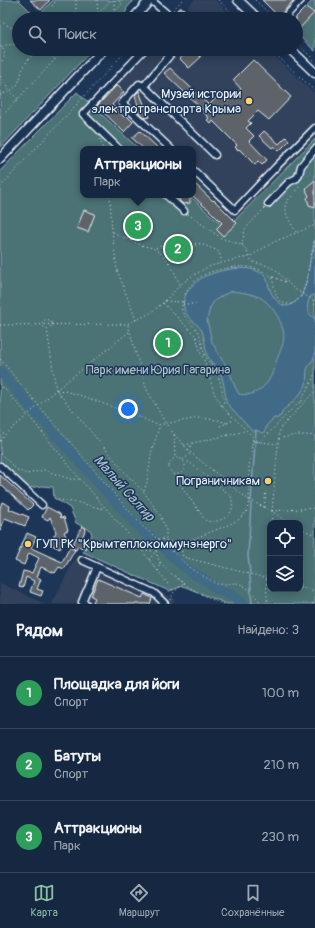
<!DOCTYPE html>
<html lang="ru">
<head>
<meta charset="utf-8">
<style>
  body { margin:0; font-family:Pangolin,sans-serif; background:#1f3048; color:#f1f3f6 }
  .controls { position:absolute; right:12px; bottom:12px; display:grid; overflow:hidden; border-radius:8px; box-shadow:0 2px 10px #0003 }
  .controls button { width:36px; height:36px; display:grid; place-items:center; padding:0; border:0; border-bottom:1px solid #35445a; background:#162841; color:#f1f3f6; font:20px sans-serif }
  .you { position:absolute; left:128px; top:409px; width:14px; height:14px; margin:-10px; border:3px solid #fff; border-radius:50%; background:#1a73e8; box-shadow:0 0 0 6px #1a73e833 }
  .badge { display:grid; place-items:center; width:26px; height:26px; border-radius:50%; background:#8abfa5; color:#fff; font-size:13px; font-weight:700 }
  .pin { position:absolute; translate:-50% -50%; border:2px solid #fff; box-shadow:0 1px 4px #0006 }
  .popup { position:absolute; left:80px; top:146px; width:116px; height:52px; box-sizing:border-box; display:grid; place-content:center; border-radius:8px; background:#162841; filter:drop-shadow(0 1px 3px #0005); font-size:13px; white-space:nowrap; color:#9ea6b1 }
  .popup b { font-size:15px; color:#f1f3f6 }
  .popup::after { content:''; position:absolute; left:50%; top:100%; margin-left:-8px; border:8px solid transparent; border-top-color:#162841 }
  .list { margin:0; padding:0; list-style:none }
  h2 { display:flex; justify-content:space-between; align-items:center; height:52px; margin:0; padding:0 16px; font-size:17px }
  h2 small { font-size:13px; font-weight:400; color:#9ea6b1 }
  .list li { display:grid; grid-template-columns:26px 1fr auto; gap:12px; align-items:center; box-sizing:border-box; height:72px; padding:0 16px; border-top:1px solid #35445a }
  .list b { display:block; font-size:15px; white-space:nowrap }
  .list p { margin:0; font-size:13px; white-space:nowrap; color:#9ea6b1 }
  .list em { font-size:13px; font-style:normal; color:#9ea6b1 }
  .icon { flex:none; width:22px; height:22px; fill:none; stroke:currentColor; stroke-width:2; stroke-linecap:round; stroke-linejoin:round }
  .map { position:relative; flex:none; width:315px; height:604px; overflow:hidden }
  .search { position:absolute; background:#162841; box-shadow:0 2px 10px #0003; left:12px; right:12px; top:12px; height:44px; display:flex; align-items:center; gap:10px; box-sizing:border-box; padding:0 14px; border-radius:22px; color:#9ea6b1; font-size:15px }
  .sheet { height:268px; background:#162841 }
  nav { display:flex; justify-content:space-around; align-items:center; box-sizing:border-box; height:56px; border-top:1px solid #35445a; background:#162841; font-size:11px; color:#9ea6b1 }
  nav a { display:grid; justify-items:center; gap:2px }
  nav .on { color:#8abfa5 }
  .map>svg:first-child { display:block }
  .built { fill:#30435c }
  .green { fill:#4b7275; stroke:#9ab2b6; fill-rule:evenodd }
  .water { fill:#3f6a86; stroke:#83a0b4; fill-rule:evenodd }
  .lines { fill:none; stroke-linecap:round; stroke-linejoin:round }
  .stream { stroke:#83a0b4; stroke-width:1.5 }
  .river { stroke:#3f6a86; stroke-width:10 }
  .building { fill:#5d6469; stroke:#e8f1f8 }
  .minor-casing { stroke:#e8f1f8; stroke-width:9 }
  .major-casing { stroke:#e8f1f8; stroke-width:11 }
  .path { stroke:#e8f1f8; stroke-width:1; stroke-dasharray:1 3; stroke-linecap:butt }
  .minor { stroke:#1d3557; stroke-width:6 }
  .major { stroke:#1d3557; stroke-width:8 }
  .poi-dot { fill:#ffd166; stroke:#1d3557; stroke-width:1.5 }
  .labels { text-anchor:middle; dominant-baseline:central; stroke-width:3; stroke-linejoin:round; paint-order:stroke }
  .poi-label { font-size:13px; fill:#e8f1f8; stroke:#1d3557; text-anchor:end }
  .park-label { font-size:13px; fill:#b1c5ca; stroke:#1d3557 }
  .water-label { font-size:14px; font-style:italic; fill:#adc2d0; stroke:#1d3557 }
</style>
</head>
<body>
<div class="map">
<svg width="315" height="604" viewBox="0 0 315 604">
  <rect width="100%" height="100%" fill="#1d3557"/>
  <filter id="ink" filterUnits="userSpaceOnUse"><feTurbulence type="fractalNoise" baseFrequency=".025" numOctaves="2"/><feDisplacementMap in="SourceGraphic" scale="8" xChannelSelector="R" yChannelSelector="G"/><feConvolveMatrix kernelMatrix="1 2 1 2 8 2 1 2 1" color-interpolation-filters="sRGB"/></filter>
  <g filter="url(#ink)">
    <path class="built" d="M194,0h21l20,19h-55l9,-10 -1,-3z
      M151,49h116l48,45v45l-89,90 -37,-34h4v-46h-54l-46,-42z
      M77,554l98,45 -2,5h-121z
      M0,583l45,21h-45z"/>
    <path class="green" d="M0,0h19l16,16 2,1 16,-17h81l-8,9 1,1 -6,9h-102v30h74l-93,99z
      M313,0h2v51l-19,-18v-14h-1z
      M77,92l62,57h-56v46h106l37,34 89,-90v465h-88l-44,-18 -14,5 -86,-39 9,-18 -2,-4 -14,-7 -6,-15 -16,-10 -1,-11 -11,-1 -13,2 -29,-27v-290zM270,523h30v66h-30z"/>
    <path class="water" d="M315,237v58l-4,1c-6,8 -4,18 4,23v37l-8,13 -1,16 -6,9 -7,8 -11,9 1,1 -2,2v2l-3,1 -1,2 -1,-1h-2l-8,8v3l-2,3 -3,1 -2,-2h-7l-26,-29c0,-5 -3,-26 -6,-30 -4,-6 -10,-10 -13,-17 -2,-8 -2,-16 -5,-24 -3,-6 -11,-10 -15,-16 -11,-16 6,-34 21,-40 13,-5 29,-8 43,-6 4,1 10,4 14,6 3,5 3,10 5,15 2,6 10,17 18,16 4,-1 10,-6 13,-9l7,-20 2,-17 3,-10zM232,291c8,1 22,3 29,7 11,7 19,20 22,32 3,10 -2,18 -5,27 -2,4 -3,10 -5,14 -5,15 -18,27 -34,23l-4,-7 -7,-20 -6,-7 -10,-18 -5,-22 3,-12 4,-7 9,-6z"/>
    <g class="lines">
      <path class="stream" d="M251,501l5,-71
        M250,573l-2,-17 3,-53
        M250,575l1,16
        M251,593l1,11"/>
      <path class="river" d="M0,371l37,43 104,116 21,16 20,19 9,7 13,7 12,10 13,5 15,10"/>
    </g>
    <path class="building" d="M30,0h20l-9,10z
      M262,0h32l-14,15 -4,-1z
      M306,7l8,6 -18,19v-15z
      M189,49h4l8,8 -12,11 -9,-9z
      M253,60l38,37 -22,23 -11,-9 -10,10 3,2 -5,5 8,8 -5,5 18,19 -5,5 -4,-4 -3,4 -16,-16 -1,1 -3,-3 2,-2 -24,-24 -2,3 -4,-4 2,-2 -6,-6 1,-1 -40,-38 6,-5 39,37 10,-10 7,7 15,-13 -8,-9z
      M117,85l7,7 -12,13 12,12 2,-2 7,7 -9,10 -27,-26z
      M139,91l10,26 -4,1 -5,-4 -5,-19z
      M140,131l19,18h-15l-12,-11z
      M264,131l15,13 7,-7 3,4 -10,10 -5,-5 -2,2 -13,-12z
      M315,180v27l-6,-2 -2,-7 2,-2 -3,-6 1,-3z
      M193,182l20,19 1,-1 23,23 -14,13 -7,-7 6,-6 -16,-16h-1l-12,-11z
      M178,195h12v8l-7,1 -3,-3z
      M84,210l11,4 -7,18 -11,-4z
      M166,336l9,6 -5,7 -9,-6z
      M0,475l33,30 -5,5 -28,-26z
      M2,502l8,4 -1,3 20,8 -4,9 -20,-8 -5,13v-23z
      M47,507l13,7 1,4 3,-1 4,13 -4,2 2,4 -6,13 -10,-5 6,-12 -6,-15 -2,3 -6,-3z
      M82,526l4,2 -5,13 6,2 -2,6 -7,-3 -2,4 -5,-2z
      M27,533l9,4 -5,11 31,14 8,-15 5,3 -11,19 -5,-2 -4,6 -14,-6 -4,10 4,2 -4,10 6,2 -2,5 -11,-4 4,-11 -8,-4 -3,11 -4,-1 4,-16 9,2 7,-15 -10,-5 -5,12 -9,-4z
      M98,579l44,19 2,-4 8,4 -2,6h-52l-5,-2 2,-4 -4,-2z"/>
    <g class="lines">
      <defs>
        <path id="minor" d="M151,0l22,19
          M174,19l7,-7
          M283,19l18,-19
          M175,49l-31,37 71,69
          M144,86l-5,-2 -17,19 49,46
          M119,149l-36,-35 62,-65
          M193,170l42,40 41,-43 39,-39
          M166,195l18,16
          M268,204l21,-22 8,-4 2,-4 2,-8 14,-17
          M0,466l42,39
          M82,560l72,33 11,11
          M86,604l-4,-2 4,-10 2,-3 9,-22"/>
        <path id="major" d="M238,0l20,19
          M133,19l17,-19
          M290,49l25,24
          M0,159l104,-110"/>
      </defs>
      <use href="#minor" class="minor-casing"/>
      <use href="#major" class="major-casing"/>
      <path class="path" d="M76,0v19
        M97,0l1,19
        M114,0v11
        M133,0l2,2 2,-2
        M218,0l20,19
        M255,0l20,19
        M52,6l5,-6
        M173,10l9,-10
        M93,19l18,-19
        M108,19l14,-15 -4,-4
        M155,19l3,-3h1
        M0,21l12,7h7
        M296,42l19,19
        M0,46c6,5 6,12 0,17
        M2,47l4,-2 13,-1
        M47,49l8,11
        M270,49l45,42
        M0,76l10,16 8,7
        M0,95c8,-3 16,-5 19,-14 2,-4 2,-9 4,-12 3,-8 9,-14 15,-20
        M0,118l65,-69
        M100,139l3,10
        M0,187l128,-138
        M110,195l2,37 5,38 19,50
        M188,214l33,24 21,7 4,4 3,8 4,5 12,3 11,5 18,19 19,11 2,5
        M113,232c10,5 21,10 31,14 4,1 8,1 12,4 12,8 19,22 24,35
        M296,232l-9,-16 -2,-11c4,-8 13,-12 15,-21
        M242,245l3,-16 20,-21
        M156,248l7,-3 8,1 16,-3 14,1 15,6 3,2 3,10
        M169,263l18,-14 7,-2 2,-2
        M273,277l15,6
        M165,301l17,1
        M163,303l33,33 5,18 4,8 9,31 8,13 31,31 -4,30v33l-2,11 -9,9 -10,5 -35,14 -12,7
        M183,304h15
        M42.5 324a4.5 4.5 0 1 1 9 0a4.5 4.5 0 1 1-9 0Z
        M0,325l127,-1 22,-10 14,-11 17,-18 12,-9 14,-8 5,-2 22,-6 16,-3 25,-15 41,-17
        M128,325l18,63 20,36 8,10 17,19 58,47 23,11 16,12
        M47,329l9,61 72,86 16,16 7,10 9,13 6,15v11l2,2v4l23,22 26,15c6,1 13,-1 19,-1 10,1 20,13 25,21
        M0,359l39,47 104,121 15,12h4l18,7
        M0,384l28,31 52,64 58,66 36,47
        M57,390l8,1 17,5 58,21 17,8 42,-7 19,2 9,3
        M222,406c1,-2 2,-3 2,-6 0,-2 -5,-23 -6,-26 -4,-7 -11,-13 -14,-21 -3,-7 -2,-17 -7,-23 -5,-6 -12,-11 -15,-19 -1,-3 0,-6 1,-9 4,-22 25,-32 46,-34 16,-3 30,-1 43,9 3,10 2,26 16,27 6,1 11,-5 14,-10 4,-7 5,-16 6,-24 3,-11 5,-22 7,-34
        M220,426l14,-6
        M0,430l5,5
        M174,435l1,23
        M279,439c12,-4 23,-5 36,-3
        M0,441l5,-6 51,-45 73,-58
        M253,441l24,3
        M259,442l11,-10 28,-29 4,-1v-4l10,-17 3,-8
        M184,445l58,-13 3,-2
        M188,450l4,-6
        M0,453l17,17 10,4 17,-4 26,9h10
        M169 466a8 8 0 1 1 16 0a8 8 0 1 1-16 0Z
        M183,460l8,-7
        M173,474l33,47c10,2 23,-2 26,-12 1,-5 0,-9 -1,-13l-42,-34 -4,1
        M144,491l3,-9 5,-32 8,-25
        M58,500l22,3 19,5h6
        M264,507l2,-16
        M272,511l43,-3
        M271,523l8,-90 2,-6 5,-5 29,-31
        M300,528l15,7
        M181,547l2,10 87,22
        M143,550l12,1
        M156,551c1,4 2,8 5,12 12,15 44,36 63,41
        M149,560l7,-9 9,-10
        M158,571l2,-9
        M300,587l15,4
        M170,600l4,-8 9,-8
        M265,604l2,-4
        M269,604c-6,-14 0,-51 1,-67
        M312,604l3,-2"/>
      <use href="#minor" class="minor"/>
      <use href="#major" class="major"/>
    </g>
  </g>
  <g class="poi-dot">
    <circle cx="249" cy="101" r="4"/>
    <circle cx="268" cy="481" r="4"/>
    <circle cx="28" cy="544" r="4"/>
  </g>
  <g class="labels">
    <g class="poi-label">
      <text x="241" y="94">Музей истории<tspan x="241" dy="15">электротранспорта Крыма</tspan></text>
      <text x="260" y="481">Пограничникам</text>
      <text x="36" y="544" text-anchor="start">ГУП РК "Крымтеплокоммунэнерго"</text>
    </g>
    <g class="park-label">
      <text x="158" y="370">Парк имени Юрия Гагарина</text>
    </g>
    <g class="water-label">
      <text transform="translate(124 488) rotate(48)">Малый Салгир</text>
    </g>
  </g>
</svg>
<div class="controls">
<button><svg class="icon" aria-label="locate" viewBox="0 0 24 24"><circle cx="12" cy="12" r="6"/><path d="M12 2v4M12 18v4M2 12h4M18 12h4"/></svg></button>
<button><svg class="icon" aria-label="layers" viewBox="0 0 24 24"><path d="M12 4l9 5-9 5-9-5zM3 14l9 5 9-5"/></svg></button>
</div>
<div class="you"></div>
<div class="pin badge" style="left:168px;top:343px;background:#2e9e5b">1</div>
<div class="pin badge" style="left:178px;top:249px;background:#2e9e5b">2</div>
<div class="pin badge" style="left:138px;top:226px;background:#2e9e5b">3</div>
<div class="popup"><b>Аттракционы</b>Парк</div>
<div class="search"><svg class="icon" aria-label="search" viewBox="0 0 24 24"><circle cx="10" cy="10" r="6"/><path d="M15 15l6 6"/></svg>Поиск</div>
</div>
<section class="sheet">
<h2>Рядом<small>Найдено: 3</small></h2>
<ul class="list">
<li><span class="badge" style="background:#2e9e5b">1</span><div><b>Площадка для йоги</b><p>Спорт</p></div><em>100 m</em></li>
<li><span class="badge" style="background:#2e9e5b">2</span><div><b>Батуты</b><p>Спорт</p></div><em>210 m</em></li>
<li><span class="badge" style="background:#2e9e5b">3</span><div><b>Аттракционы</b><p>Парк</p></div><em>230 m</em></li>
</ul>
</section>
<nav>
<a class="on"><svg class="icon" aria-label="map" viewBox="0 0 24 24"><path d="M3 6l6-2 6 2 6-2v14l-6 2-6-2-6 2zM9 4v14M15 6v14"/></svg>Карта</a>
<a><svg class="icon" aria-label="directions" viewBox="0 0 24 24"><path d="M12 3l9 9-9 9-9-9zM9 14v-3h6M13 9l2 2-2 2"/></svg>Маршрут</a>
<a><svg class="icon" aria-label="saved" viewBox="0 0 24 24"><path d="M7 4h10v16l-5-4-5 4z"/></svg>Сохранённые</a>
</nav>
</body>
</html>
